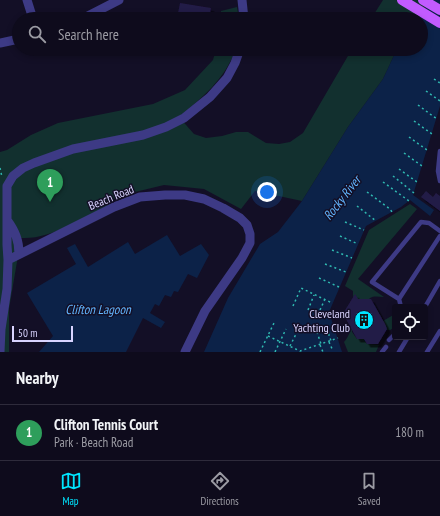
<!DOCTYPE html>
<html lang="en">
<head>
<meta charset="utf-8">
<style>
  body { margin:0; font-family:"PT Sans Narrow",sans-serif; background:#1c1929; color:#f1f3f6 }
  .controls { position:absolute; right:12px; bottom:12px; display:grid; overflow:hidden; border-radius:4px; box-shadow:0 2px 6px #0003 }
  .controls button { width:36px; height:36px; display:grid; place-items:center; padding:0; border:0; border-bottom:1px solid #2e2b3b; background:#0e0b1c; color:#f1f3f6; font:20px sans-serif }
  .scale { position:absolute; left:12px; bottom:10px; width:61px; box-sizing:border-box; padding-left:4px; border:2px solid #d9d4ff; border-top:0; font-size:11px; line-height:14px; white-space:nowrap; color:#d9d4ff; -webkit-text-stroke:3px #130f26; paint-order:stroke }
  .you { position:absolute; left:267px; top:192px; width:14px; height:14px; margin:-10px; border:3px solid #fff; border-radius:50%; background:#1a73e8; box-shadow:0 0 0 6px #1a73e833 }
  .badge { display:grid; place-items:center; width:26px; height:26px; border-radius:50%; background:#00e5ff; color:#fff; font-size:13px; font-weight:700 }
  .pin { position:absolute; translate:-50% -33px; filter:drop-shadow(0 1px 2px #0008) }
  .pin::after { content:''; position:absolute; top:21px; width:14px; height:12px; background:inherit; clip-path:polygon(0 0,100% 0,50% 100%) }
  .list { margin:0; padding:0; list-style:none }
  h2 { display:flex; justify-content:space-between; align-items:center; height:52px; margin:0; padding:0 16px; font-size:17px }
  h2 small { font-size:13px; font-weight:400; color:#9b9ba3 }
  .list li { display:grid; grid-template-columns:26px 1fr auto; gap:12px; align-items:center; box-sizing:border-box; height:56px; padding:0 16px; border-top:1px solid #2e2b3b }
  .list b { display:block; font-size:15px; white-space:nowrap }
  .list p { margin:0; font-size:13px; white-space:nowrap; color:#9b9ba3 }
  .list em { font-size:13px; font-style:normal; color:#9b9ba3 }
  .icon { flex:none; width:22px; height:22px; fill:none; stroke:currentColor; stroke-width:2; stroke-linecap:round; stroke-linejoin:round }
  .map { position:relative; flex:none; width:440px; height:352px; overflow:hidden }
  .search { position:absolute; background:#0e0b1c; box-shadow:0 2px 6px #0003; left:12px; right:12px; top:12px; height:44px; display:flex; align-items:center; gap:10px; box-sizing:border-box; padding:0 14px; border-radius:22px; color:#9b9ba3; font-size:15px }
  .sheet { height:108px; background:#0e0b1c }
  nav { display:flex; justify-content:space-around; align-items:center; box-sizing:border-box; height:56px; border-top:1px solid #2e2b3b; background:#0e0b1c; font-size:11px; color:#9b9ba3 }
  nav a { display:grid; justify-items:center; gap:2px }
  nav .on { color:#00e5ff }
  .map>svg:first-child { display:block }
  .green { fill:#12302f }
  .water { fill:#0c2248 }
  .building { fill:#241b47; filter:url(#shadow) }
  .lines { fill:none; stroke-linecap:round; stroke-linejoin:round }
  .path { stroke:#2fb8b0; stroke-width:1.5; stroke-dasharray:2 3; stroke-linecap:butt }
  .service { stroke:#3d3a85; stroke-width:4.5 }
  .minor { stroke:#3d3a85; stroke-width:9 }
  .primary { stroke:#c25bff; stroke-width:10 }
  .labels { text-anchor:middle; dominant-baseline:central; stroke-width:3; stroke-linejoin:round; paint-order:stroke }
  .street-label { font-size:12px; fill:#d9d4ff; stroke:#130f26 }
  .poi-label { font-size:12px; fill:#d9d4ff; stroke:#130f26; text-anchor:end }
  .water-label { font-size:13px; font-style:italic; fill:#62b6ff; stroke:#130f26 }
</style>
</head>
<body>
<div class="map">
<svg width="440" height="352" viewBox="0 0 440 352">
  <defs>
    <filter id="shadow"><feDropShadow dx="3.5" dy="3.5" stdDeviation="0" flood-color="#0009"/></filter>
  </defs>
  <rect width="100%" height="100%" fill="#130f26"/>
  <path class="green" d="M383,0h49l-16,19h-45z
    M237,7l2,12h-18v-8z
    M216,49h20c-12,31 -33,48 -57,68l15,17 12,4 16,-2 14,-4h12l18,11 13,1 11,-2 13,-9 49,-84h45l-14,30 -35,48 -46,74 -47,-10 -14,18 -37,-20 -40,-4 -29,7 -27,9 2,4c-25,12 -60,35 -89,33l-12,71v43h-9v-200l7,-2 24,-15 27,-12 95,-19 32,-14 28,-30z
    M410,204l7,5 -59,70 26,18c-5,0 -11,-2 -15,2h-11l-5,-2v-6l-8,-5 24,-56z
    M395,314v13l-5,3h-4l-3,-9z
    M352,329v3l5,7h7l3,5 12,1 -3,7h-28l-4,-10c4,-4 5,-9 8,-13z"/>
  <path class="water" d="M432,0h8v106l-27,89 21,15 -4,6 -20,-16 -9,7 -35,19 -37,86 13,40h-138l24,-54 32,-54 18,-12 24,-31 46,-74 35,-48 14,-30h24v-30h-5z
    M167,235l13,21 21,-12 8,11 -12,23 -9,-4 -10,18 -4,-1 -3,6 -6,-2 -6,11 -4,-2 -5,9 15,9 -4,6 -18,-10 -17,34h-87l14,-16 -26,-43 49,-29 -9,-16 8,-4 13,23 40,-25 7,12z"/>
  <path class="building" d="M180,3l31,5 -2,11 -32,-1z
    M426,191l7,6 3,-4 4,3v15l-19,-14z
    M355,294l3,5h13l14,25 2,5 -9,15h-11l-3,-5h-7l-11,-20 1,-2 -3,-5z"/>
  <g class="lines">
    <path class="path" d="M434,79l6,4
      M426,91l14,10
      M418,105l16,12 2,1
      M414,121l18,13
      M409,137l18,13
      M404,153l18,13
      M0,168l2,9
      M399,169l18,13
      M393,176l21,17
      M383,182l26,19
      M367,192l23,17 2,3
      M357,206l19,15
      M345,222l19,8
      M340,236l18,8
      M332,250l20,8
      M325,264l21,8
      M319,278l20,9
      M293,306l8,-18 31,15
      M308,310l6,-15
      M320,310l5,-11
      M327,329l4,12
      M317,332l4,12
      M268,336l32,15 38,-13
      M329,342l4,9
      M320,345l3,7
      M290,346l6,-12
      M260,352l15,-31
      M275,352l11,-23"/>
    <path class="service" d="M440,151l-2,20 2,10
      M399,299l-27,-17 49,-60 8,1 11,8
      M401,307l-2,-8 41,-63
      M425,307l15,-26
      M389,340l6,-6
      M382,352l4,-5
      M399,352l9,-15
      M427,352l13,-21"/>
    <path class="minor" d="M27,0l6,19
      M242,0l2,19
      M82,19l37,-19
      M0,43l19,-4
      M7,220c8,11 12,20 12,34
      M8,260l106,-53 26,-10 25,-2h20l19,4 19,9 17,10 7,7 3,9v9l-8,15 -37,53 -20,41
      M0,352l1,-23 6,-40 1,-29 -1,-15v-59l6,-10 10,-8 11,-5 39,-14 70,-14 23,-8 18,-9 26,-21 17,-19 8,-15 5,-14"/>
    <path class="primary" d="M402,0l38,23
      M423,0l17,10"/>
  </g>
  <defs>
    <symbol id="building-disc" viewBox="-11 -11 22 22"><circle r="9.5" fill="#00e5ff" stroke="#130f26"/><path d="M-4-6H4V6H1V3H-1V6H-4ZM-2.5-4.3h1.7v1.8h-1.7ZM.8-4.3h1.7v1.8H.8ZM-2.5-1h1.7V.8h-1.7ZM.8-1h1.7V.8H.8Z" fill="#111"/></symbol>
  </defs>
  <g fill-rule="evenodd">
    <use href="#building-disc" x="353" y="309" width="22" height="22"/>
  </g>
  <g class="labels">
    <g class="street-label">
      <text transform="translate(111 197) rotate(-22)">Beach Road</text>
    </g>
    <g class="poi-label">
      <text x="350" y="313">Cleveland<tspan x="350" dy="14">Yachting Club</tspan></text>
    </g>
    <g class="water-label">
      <text transform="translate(342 198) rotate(-52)">Rocky River</text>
      <text x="98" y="309">Clifton Lagoon</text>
    </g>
  </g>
</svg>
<div class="controls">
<button><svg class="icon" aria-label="locate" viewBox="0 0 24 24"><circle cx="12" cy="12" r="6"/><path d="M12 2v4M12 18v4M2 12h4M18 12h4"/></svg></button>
</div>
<div class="scale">50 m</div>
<div class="you"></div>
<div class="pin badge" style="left:50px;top:202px;background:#2e9e5b">1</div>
<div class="search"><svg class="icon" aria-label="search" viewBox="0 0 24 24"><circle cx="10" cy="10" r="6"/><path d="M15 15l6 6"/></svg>Search here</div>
</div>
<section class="sheet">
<h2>Nearby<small></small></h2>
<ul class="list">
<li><span class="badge" style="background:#2e9e5b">1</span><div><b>Clifton Tennis Court</b><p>Park · Beach Road</p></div><em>180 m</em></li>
</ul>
</section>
<nav>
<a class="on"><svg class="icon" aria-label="map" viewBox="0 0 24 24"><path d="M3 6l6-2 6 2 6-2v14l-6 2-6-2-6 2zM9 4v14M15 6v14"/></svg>Map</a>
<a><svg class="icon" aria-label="directions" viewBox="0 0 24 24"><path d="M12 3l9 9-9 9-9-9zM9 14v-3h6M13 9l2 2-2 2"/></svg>Directions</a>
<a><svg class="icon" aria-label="saved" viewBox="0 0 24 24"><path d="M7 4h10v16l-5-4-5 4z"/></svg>Saved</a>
</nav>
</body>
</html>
